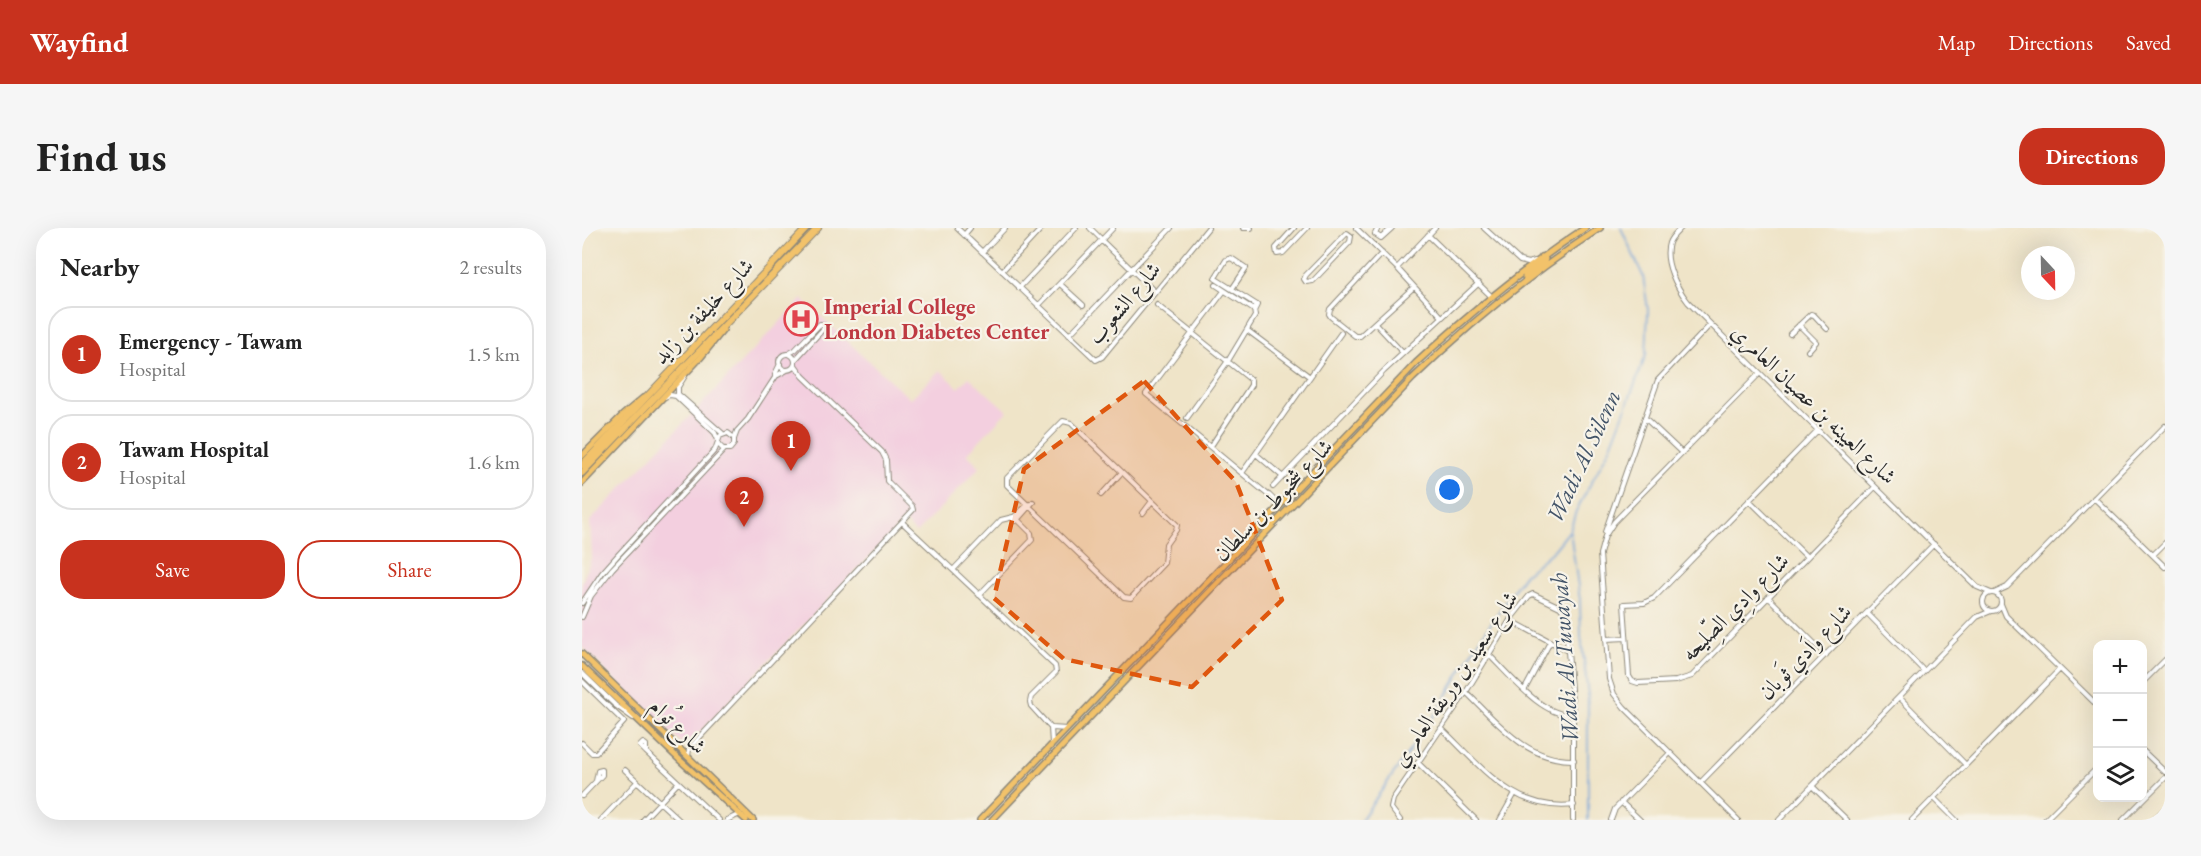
<!DOCTYPE html>
<html lang="en">
<head>
<meta charset="utf-8">
<style>
  body { margin:0; font-family:"EB Garamond",Amiri,serif; background:#f6f6f6; color:#222 }
  .controls { position:absolute; right:18px; bottom:18px; display:grid; overflow:hidden; border-radius:12px; box-shadow:0 6px 24px #0002 }
  .controls button { width:54px; height:54px; display:grid; place-items:center; padding:0; border:0; border-bottom:2px solid #e0e0e0; background:#fff; color:#222; font:30px sans-serif }
  .compass { position:absolute; left:1439px; top:18px; width:54px; height:54px; border-radius:50%; background:#fff; box-shadow:0 6px 24px #0002; rotate:158deg }
  .you { position:absolute; left:868px; top:262px; width:21px; height:21px; margin:-15px; border:4px solid #fff; border-radius:50%; background:#1a73e8; box-shadow:0 0 0 9px #1a73e833 }
  .badge { display:grid; place-items:center; width:39px; height:39px; border-radius:50%; background:#c8321e; color:#fff; font-size:20px; font-weight:700 }
  .pin { position:absolute; translate:-50% -50px; filter:drop-shadow(0 2px 3px #0008) }
  .pin::after { content:''; position:absolute; top:32px; width:21px; height:18px; background:inherit; clip-path:polygon(0 0,100% 0,50% 100%) }
  .list { margin:0; padding:0; list-style:none }
  h2 { display:flex; justify-content:space-between; align-items:center; height:78px; margin:0; padding:0 24px; font-size:26px }
  h2 small { font-size:20px; font-weight:400; color:#767676 }
  .list li { display:grid; grid-template-columns:39px 1fr auto; gap:18px; align-items:center; box-sizing:border-box; height:96px; margin:0 12px 12px; padding:0 12px; border:2px solid #e0e0e0; border-radius:24px }
  .list b { display:block; font-size:22px; white-space:nowrap }
  .list p { margin:0; font-size:20px; white-space:nowrap; color:#767676 }
  .list em { font-size:20px; font-style:normal; color:#767676 }
  .actions { display:flex; gap:12px; padding:18px 24px }
  .actions a { flex:1; padding:14px 0; border:2px solid #c8321e; border-radius:24px; text-align:center; font-size:21px; color:#c8321e }
  .actions .main { background:#c8321e; color:#fff }
  .icon { flex:none; width:33px; height:33px; fill:none; stroke:currentColor; stroke-width:2; stroke-linecap:round; stroke-linejoin:round }
  .map { position:relative; flex:none; width:1583px; height:592px; overflow:hidden; border-radius:24px }
  header { display:flex; align-items:center; gap:36px; box-sizing:border-box; height:84px; padding:0 30px; background:#c8321e; color:#fff }
  header strong { font-size:28px }
  nav { display:flex; gap:33px; margin-inline-start:auto; font-size:21px }
  .intro { display:flex; align-items:center; justify-content:space-between; box-sizing:border-box; height:144px; padding:0 36px }
  h1 { margin:0; font-size:42px }
  .button { padding:15px 27px; border-radius:24px; background:#c8321e; color:#fff; font-size:21px; font-weight:700 }
  main { display:flex; gap:36px; padding:0 36px }
  aside { flex:1; background:#fff; border-radius:24px; box-shadow:0 6px 24px #0002 }
  .map>svg:first-child { display:block }
  .built { fill:#f3cfdf }
  .lines { fill:none; stroke-linecap:round; stroke-linejoin:round }
  .stream { stroke:#6fa0da; stroke-width:1.5 }
  .minor-casing { stroke:#8d887a; stroke-width:6 }
  .major-casing { stroke:#8d887a; stroke-width:8 }
  .highway-casing { stroke:#8d887a; stroke-width:8 }
  .minor { stroke:#fff; stroke-width:4 }
  .major { stroke:#f2c26a; stroke-width:5 }
  .highway { stroke:#f2c26a; stroke-width:6 }
  .marked { fill:#df570e; fill-opacity:0.2; stroke:#df570e; stroke-width:4.5; stroke-dasharray:12 8; stroke-linejoin:round }
  .labels { text-anchor:middle; dominant-baseline:central; stroke-width:4.5; stroke-linejoin:round; paint-order:stroke }
  .street-label { font-size:22px; fill:#2b2b2b; stroke:#f7f3e8 }
  .health-label { font-size:22px; font-weight:bold; fill:#be3a42; stroke:#f7f3e8; text-anchor:start }
  .water-label { font-size:24px; font-style:italic; fill:#435468; stroke:#f7f3e8 }
</style>
</head>
<body>
<header>
<strong>Wayfind</strong>
<nav><a>Map</a><a>Directions</a><a>Saved</a></nav>
</header>
<div class="intro"><h1>Find us</h1><a class="button">Directions</a></div>
<main>
<aside>
<h2>Nearby<small>2 results</small></h2>
<ul class="list">
<li><span class="badge">1</span><div><b>Emergency - Tawam</b><p>Hospital</p></div><em>1.5 km</em></li>
<li><span class="badge">2</span><div><b>Tawam Hospital</b><p>Hospital</p></div><em>1.6 km</em></li>
</ul>
<div class="actions"><a class="main">Save</a><a>Share</a></div>
</aside>
<div class="map">
<svg width="1583" height="592" viewBox="0 0 1583 592">
  <rect width="100%" height="100%" fill="#f7f3e8"/>
  <filter id="ink" filterUnits="userSpaceOnUse"><feTurbulence type="fractalNoise" baseFrequency=".0167" numOctaves="2"/><feDisplacementMap in="SourceGraphic" scale="12" xChannelSelector="R" yChannelSelector="G"/><feConvolveMatrix kernelMatrix="1 2 1 2 8 2 1 2 1" color-interpolation-filters="sRGB"/></filter>
  <filter id="wash" filterUnits="userSpaceOnUse"><feTurbulence type="fractalNoise" baseFrequency=".008" numOctaves="4" result="noise"/><feDisplacementMap in="SourceGraphic" scale="24" xChannelSelector="R" yChannelSelector="G"/><feGaussianBlur stdDeviation="1.35" result="paint"/><feColorMatrix in="noise" values="0 0 0 0 0 0 0 0 0 0 0 0 0 0 0 0 0 1.4 0 .05"/><feComposite in="paint" operator="in"/></filter>
  <g filter="url(#wash)">
    <rect width="100%" height="100%" fill="#efe4c8"/>
    <path class="built" d="M220,71l108,100 30,-29 19,18 10,-11 38,34 -40,43 13,13 -64,66 -12,-12 -218,225 -56,-49 -48,-51v-63l10,-27 -2,-35z"/>
    <g class="lines">
      <path class="stream" d="M988,303l10,69 1,36 7,59v125
        M779,592l77,-110 43,-72 43,-63 30,-25 16,-20 6,-19 35,-65 35,-91 2,-45 -5,-34 -22,-48"/>
    </g>
  </g>
  <g filter="url(#ink)">
    <g class="lines">
      <defs>
        <path id="minor" d="M375,0l139,132 6,-3 106,-129
          M508,0l12,12
          M661,0h8
          M712,0l-18,20 1,6 6,-1 24,-25
          M774,0l41,40 45,49
          M796,0l-3,6 6,4 11,-10
          M902,0l36,33 8,2 7,-2
          M1099,0c-5,5 -10,9 -12,15 -6,19 8,45 19,59l289,285 14,6
          M765,5l4,3 -1,6 -37,39 -7,1 -2,-3 2,-4z
          M382,7l6,-7
          M846,7l63,61
          M519,12l54,52
          M400,24l23,-24
          M800,25l-52,56 -1,5 2,3 24,19h5l54,-49
          M815,40l38,-40
          M420,43l40,-43
          M478,56l23,21
          M437,60l57,-60
          M650,61l14,-21 -15,-10 -5,2 -11,18 1,1 41,26 -3,6
          M642,63l-78,103 121,100
          M575,77l94,75v5l-40,61
          M456,78l75,-78
          M793,95l28,30
          M1217,97l17,17 -8,9
          M665,102l63,47
          M1208,106l21,-20 3,1 13,14
          M487,107l102,-107
          M197 134a8 8 0 1 1 16 0a8 8 0 1 1-16 0Z
          M206,126l7,-4 25,-26 4,1v3l-29,32
          M193,146l5,-10
          M103,148l-7,11v7l44,39
          M83,169l5,-2 6,1 39,37 3,7
          M605,190l41,-57 27,-45 -1,-6 -38,-25
          M1063,190l36,34
          M481,193l8,2 106,102 -1,5 -10,14 -2,19 -33,35 -7,-1 -117,-112v-7z
          M1235,203l-163,167 -10,5 -20,1 5,72 3,5 6,2 38,-2 16,-5 183,-189
          M152,211l3,-8 11,-12 28,-43 11,-6
          M674,226l27,23
          M660,245l99,-140
          M691,259l111,-116 95,-88
          M519,267l21,-23
          M687,267l10,10
          M1512,270l71,69
          M1167,272l58,57
          M561,285l9,-12
          M433,288l14,-12
          M434,288l2,3 -3,2 -2,-2z
          M436,291l15,-17
          M321,295l152,143 1,6 -25,25 -1,5 1,4 20,22 1,15
          M1023,304l53,-152 52,-55
          M1571,327l12,-12
          M371,342l48,-50 12,-3
          M1412,365l13,-6 158,-161
          M1401 374a9 9 0 1 1 18 0a9 9 0 1 1-18 0Z
          M397,367l53,-55 -1,-7 -13,-13
          M1186,369l58,58
          M0,375l20,-30 16,-18 97,-105 5,-14 8,-3 6,5v6l-4,5h-7l-5,-5
          M1419,376l5,12 92,90
          M1285,385l57,58
          M0,389l9,-21 21,-27 113,-120
          M928,392l58,31
          M1024,411l20,-1
          M907,427c21,20 53,62 84,60
          M0,445l33,32 18,13
          M0,453l42,41 -28,31h-4l-10,-10
          M1560,455l23,-23
          M943,461l25,-47
          M884,464c32,31 60,69 108,68
          M1317,469l67,68
          M470,500l15,1
          M859,500c40,38 72,84 133,77
          M61,515l3,2v7l-6,-6z
          M1560,522l23,22
          M64,524l73,68
          M106,529l1,-8 10,-11 214,-228 -1,-4 -25,-25 -1,-21 -4,-8 -79,-76 -8,-11
          M836,535l58,57
          M43,542l54,50
          M1118,555l234,-239
          M1230,558l35,34
          M0,568l20,-21v-5l-4,1 -2,10
          M1352,570l22,22
          M1039,574l19,18
          M19,592l36,-38
          M61,592l35,-37
          M145,592l13,-6
          M818,592l-9,-12 2,-9 73,-107 44,-72 19,-24 4,-2 27,13 5,6 8,102v105
          M918,592l14,-25
          M1029,592l4,-11 55,-56
          M1156,592l-114,-113 -10,-13 -5,-15 -9,-125 5,-18 9,-14 146,-149
          M1197,592l198,-203 14,-6
          M1330,592l148,-151
          M1463,592l53,-53
          M1541,592l42,-42"/>
        <path id="major" d="M943,49l19,-15 1,-3 -3,-2
          M0,228l41,-41 20,-17
          M0,255l119,-126 22,-27
          M0,426l171,166
          M0,438l99,95 65,59
          M398,592l436,-457c53,-49 108,-95 169,-135
          M410,592l421,-442c58,-56 120,-106 187,-150
          M1573,592l10,-10"/>
        <path id="highway" d="M0,237l225,-237
          M0,245l236,-245"/>
      </defs>
      <use href="#minor" class="minor-casing"/>
      <use href="#major" class="major-casing"/>
      <use href="#highway" class="highway-casing"/>
      <use href="#minor" class="minor"/>
      <use href="#major" class="major"/>
      <use href="#highway" class="highway"/>
    </g>
  </g>
  <path class="marked" d="M562,153l92,101 46,118 -90,87 -128,-28 -70,-61 30,-129z"/>
  <defs>
    <symbol id="hospital-ring" viewBox="-11 -11 22 22"><circle r="9.5" fill="#f7f3e8" stroke="#e0444e" stroke-width="1.5"/><path d="M-5-5h3v3.5h4V-5h3V5h-3V1.5h-4V5h-3Z" fill="#e0444e"/></symbol>
  </defs>
  <g fill-rule="evenodd">
    <use href="#hospital-ring" x="200" y="72" width="38" height="38"/>
  </g>
  <g class="labels">
    <g class="street-label">
      <text transform="translate(542 75) rotate(-50)">شارع الشعوب</text>
      <text transform="translate(121 83) rotate(-47)">شارع خليفة بن زايد</text>
      <text transform="translate(1232 176) rotate(44)">شارع العيينه بن عصيان العامري</text>
      <text transform="translate(691 272) rotate(-46)">شارع شخبوط بن سلطان</text>
      <text transform="translate(1153 379) rotate(-45)">شارع وادِي الصِّليحه</text>
      <text transform="translate(1223 424) rotate(-46)">شارع واَدي ثَوبان</text>
      <text transform="translate(873 451) rotate(-56)">شارع سعيد بن وريقة العامري</text>
      <text transform="translate(96 498) rotate(44)">شارع تُوام</text>
    </g>
    <g class="health-label">
      <text x="242" y="78">Imperial College<tspan x="242" dy="25">London Diabetes Center</tspan></text>
    </g>
    <g class="water-label">
      <text transform="translate(1001 228) rotate(-65)">Wadi Al Silenn</text>
      <text transform="translate(982 430) rotate(-94)">Wadi Al Tuwayah</text>
    </g>
  </g>
</svg>
<div class="controls">
<button>+</button>
<button>−</button>
<button><svg class="icon" aria-label="layers" viewBox="0 0 24 24"><path d="M12 4l9 5-9 5-9-5zM3 14l9 5 9-5"/></svg></button>
</div>
<svg class="compass" viewBox="-18 -18 36 36"><path d="M0-13l5 13h-10z" fill="#e53935"/><path d="M0 13l5-13h-10z" fill="#767676"/></svg>
<div class="you"></div>
<div class="pin badge" style="left:209px;top:243px">1</div>
<div class="pin badge" style="left:162px;top:299px">2</div>
</div>
</main>
</body>
</html>
